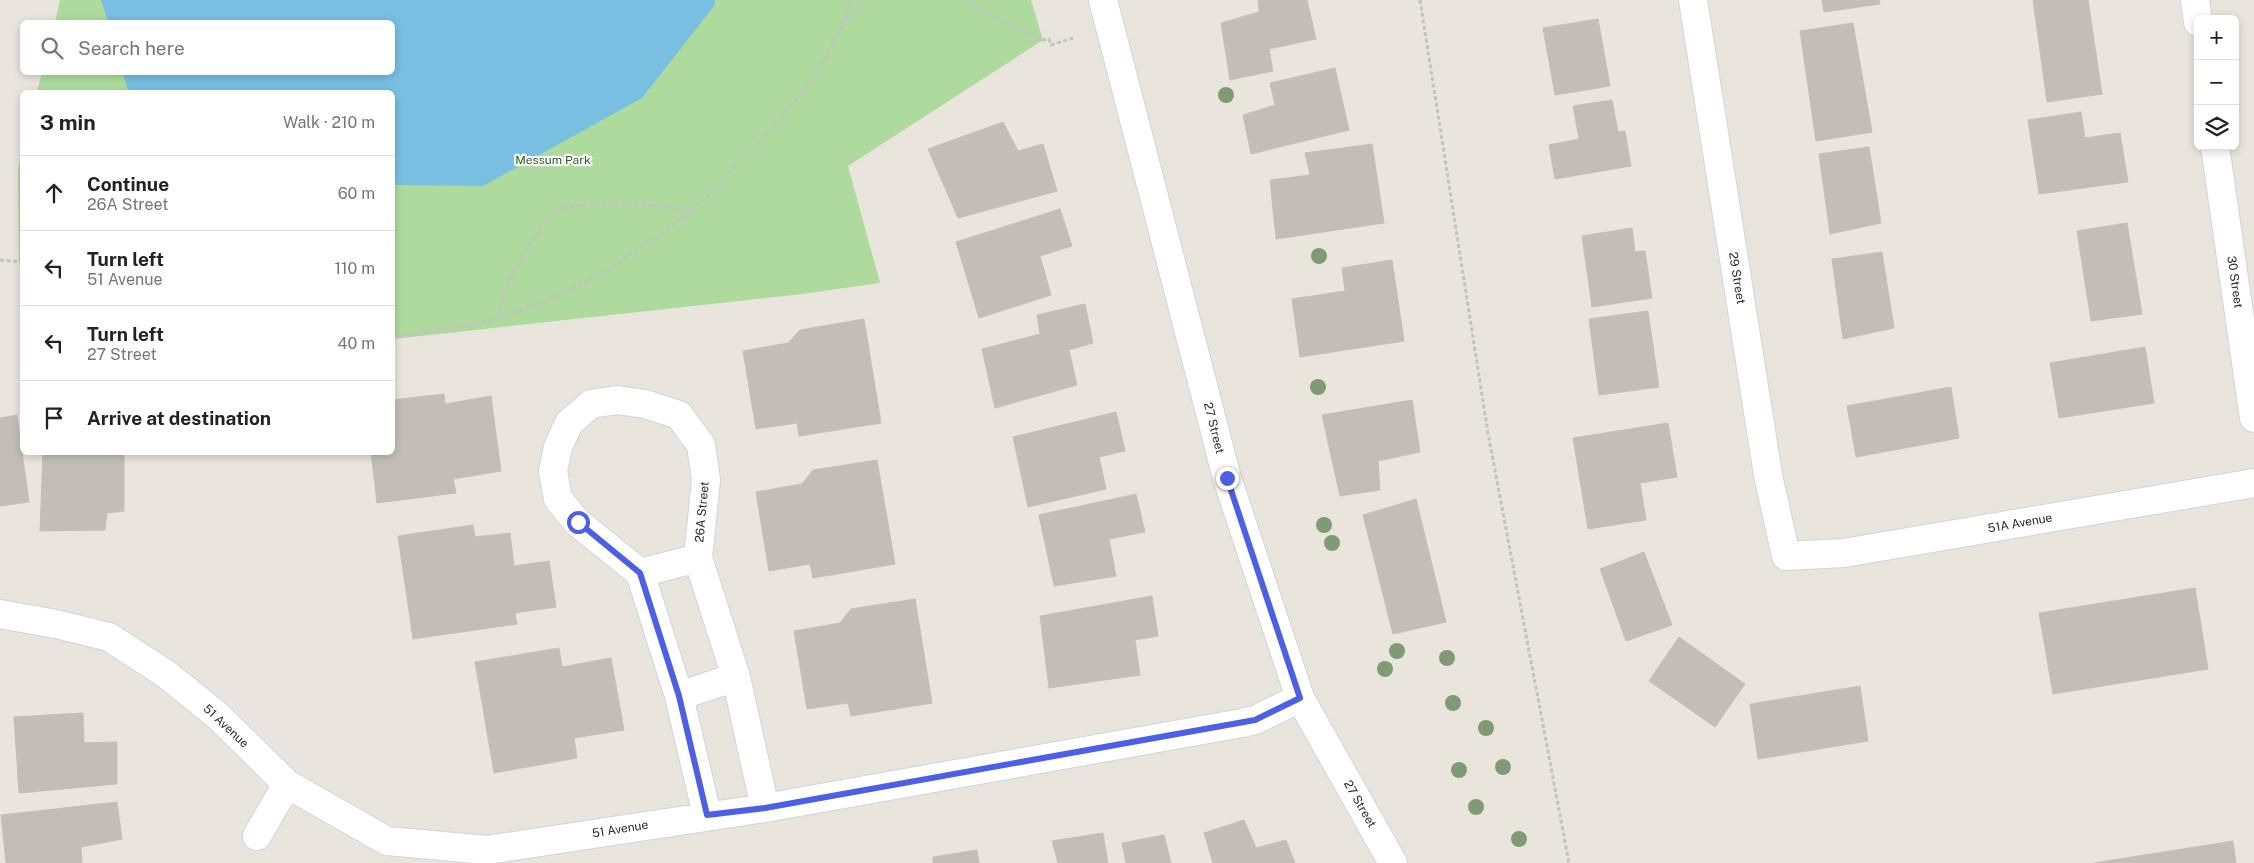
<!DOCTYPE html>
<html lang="en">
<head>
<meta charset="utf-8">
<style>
  body { margin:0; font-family:"Public Sans",sans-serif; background:#f2f2f2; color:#222 }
  .controls { position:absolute; right:15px; top:15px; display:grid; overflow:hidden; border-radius:8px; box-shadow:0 2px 8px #0003 }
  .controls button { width:45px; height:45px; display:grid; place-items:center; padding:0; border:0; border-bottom:1px solid #e0e0e0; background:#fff; color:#222; font:25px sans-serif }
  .stop { position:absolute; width:15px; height:15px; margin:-11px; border:4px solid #4c5fe6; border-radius:50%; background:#fff }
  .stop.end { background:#4c5fe6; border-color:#fff; box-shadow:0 1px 5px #0008 }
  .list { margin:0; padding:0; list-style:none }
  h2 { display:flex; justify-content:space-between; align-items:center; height:65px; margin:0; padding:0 20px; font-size:21px }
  h2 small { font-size:16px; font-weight:400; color:#767676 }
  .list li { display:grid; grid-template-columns:32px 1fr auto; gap:15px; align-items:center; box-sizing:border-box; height:75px; padding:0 20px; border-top:1px solid #e0e0e0 }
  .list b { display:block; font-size:19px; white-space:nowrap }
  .list p { margin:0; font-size:16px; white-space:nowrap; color:#767676 }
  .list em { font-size:16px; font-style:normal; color:#767676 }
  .icon { flex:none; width:28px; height:28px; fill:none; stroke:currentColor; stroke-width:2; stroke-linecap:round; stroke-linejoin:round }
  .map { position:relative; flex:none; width:2254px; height:863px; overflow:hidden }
  .search { position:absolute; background:#fff; box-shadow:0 2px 8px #0003; left:20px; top:20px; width:375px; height:55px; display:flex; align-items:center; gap:12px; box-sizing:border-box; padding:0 18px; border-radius:8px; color:#767676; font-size:19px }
  .panel { position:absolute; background:#fff; box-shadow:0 2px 8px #0003; left:20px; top:90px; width:375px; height:365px; border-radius:8px }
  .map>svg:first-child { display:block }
  .green { fill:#aedb9d }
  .water { fill:#79bfe1 }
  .building { fill:#c2beb7; stroke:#c4c0b6 }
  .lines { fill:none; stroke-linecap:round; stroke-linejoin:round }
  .minor-casing { stroke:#d1d3e0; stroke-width:30 }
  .tertiary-casing { stroke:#d1d3e0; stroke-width:30 }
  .path { stroke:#c3c3c3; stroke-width:3; stroke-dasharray:4 2.5; stroke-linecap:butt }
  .minor { stroke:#fff; stroke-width:28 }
  .tertiary { stroke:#fff; stroke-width:28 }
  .tree { fill:#809a75 }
  .route { stroke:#4c5fe6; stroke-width:6 }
  .labels { text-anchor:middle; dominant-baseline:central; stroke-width:4.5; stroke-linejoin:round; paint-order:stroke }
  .park-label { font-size:12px; fill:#2a5d21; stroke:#fff }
  .street-label { font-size:12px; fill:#292929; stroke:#fff }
</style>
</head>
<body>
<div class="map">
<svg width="2254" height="863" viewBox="0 0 2254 863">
  <rect width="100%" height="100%" fill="#e9e4dc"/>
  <path class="green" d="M60,0h971l12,40 -195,126 32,117 -78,11 -409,45 -1,-247h-355l5,-19 350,-1v-50h-337z
    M22,149v113l-3,-1 -1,-92z"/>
  <path class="water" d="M101,0h614l-1,6 -72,92 -159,88 -90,-1 -1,-93h-261l-3,-1 -5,-18 269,-1v-50h-284z"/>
  <path class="building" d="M1258,0h49l9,39 -47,10 4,22 -43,9 -9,-57 38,-11z
    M1822,0h57l1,4 -56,8z
    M2033,0h55l14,94 -55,8z
    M1598,19l12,67 -55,9 -12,-67z
    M1853,23l19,109 -56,9 -16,-110z
    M1335,68l14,62 -98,24 -8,-39 32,-10 -5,-22z
    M1612,100l6,32 7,-1 6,35 -76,13 -6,-34 30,-6 -6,-33z
    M2081,112l4,26 35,-5 8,49 -89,12 -11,-74z
    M1003,122l15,29 25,-7 14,47 -99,27 -30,-69z
    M1372,144l12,79 -108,16 -6,-59 40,-5 -5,-22z
    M1869,147l12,76 -51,11 -11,-80z
    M1060,209l12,37 -32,10 11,39 -72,23 -23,-76z
    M2127,223l15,91 -51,7 -14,-90z
    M1632,228l3,24 10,-1 7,47 -60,9 -10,-71z
    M1882,252l12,76 -51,11 -11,-80z
    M1392,260l12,81 -104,16 -8,-58 53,-8 -3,-23z
    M1085,304l8,39 -24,7 8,35 -82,23 -13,-59 58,-15 -3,-19z
    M1648,311l11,76 -60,8 -10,-76z
    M864,319l17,104 -82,13 -2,-13 -41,6 -13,-78 45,-8 12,-13z
    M2145,347l9,56 -95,15 -9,-55z
    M1951,387l8,51 -103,19 -9,-51z
    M444,394l1,10 46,-8 10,75 -48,8 3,14 -79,10 -6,-51h21v-52z
    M1412,400l8,52 -42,9 2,29 -40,6 -18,-81z
    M1116,412l9,39 -26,6 7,32 -78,18 -15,-70z
    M17,415l12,87 -29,4v-88z
    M1668,423l9,54 -37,6 6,37 -58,9 -15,-91z
    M43,452h81v59l-17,2 -2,17 -65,1z
    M877,460l18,104 -82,14 -3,-14 -41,7 -13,-79 46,-8 11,-14z
    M1136,494l9,38 -36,7 7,37 -62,10 -15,-71z
    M1416,499l30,123 -53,12 -30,-119z
    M473,525l2,12 35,-4 4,33 35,-5 7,46 -41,6 2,11 -104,15 -15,-103z
    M1644,552l28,73 -46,16 -26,-72z
    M2195,588l13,81 -155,25 -14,-81z
    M1152,596l6,40 -23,4 5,35 -91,13 -9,-72z
    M915,599l17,104 -81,13 -3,-13 -41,6 -13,-78 46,-8 11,-14z
    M1679,637l66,47 -30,43 -66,-46z
    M559,648l3,19 49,-9 13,72 -50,8 3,20 -83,15 -19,-111z
    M1860,686l8,55 -110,18 -8,-55z
    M83,713l1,30 33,-1v42l-98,9 -5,-76z
    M117,802l5,37 -41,8 1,16h-76l-5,-48z
    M1244,820l12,28 30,-8 9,23h-82l-9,-30z
    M1103,833l5,30h-50l-6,-22z
    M1164,835l7,28h-45l-4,-20z
    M2233,841l3,22h-142z
    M977,850l2,13h-46v-6z"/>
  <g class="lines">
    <defs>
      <path id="minor" d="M1693,0l75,475 18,81 58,-3 410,-70
        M2195,0l3,22
        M2215,146l39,272
        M640,573l58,-15
        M0,614l56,10 53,13 57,37 52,42 69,68 100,57 100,9 278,-42 477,-85 13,-3 45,-22
        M679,696l57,-19
        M707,815l-28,-119 -39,-123 -63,-51 -19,-23 -5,-28 5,-24 11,-24 22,-19 26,-4 28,4 34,11 22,30 5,35 -8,78 38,119 29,131
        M257,836l30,-52"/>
      <path id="tertiary" d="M1103,0l124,478 73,220 93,165"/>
    </defs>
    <use href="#minor" class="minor-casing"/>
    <use href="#tertiary" class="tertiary-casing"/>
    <path class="path" d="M968,0l20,14 55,26 6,-1 2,6 22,-7
      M1420,0l68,433 81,430
      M845,22l20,-22
      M0,260l22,2
      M499,317c1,-6 2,-13 4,-19 6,-20 37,-76 54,-87 20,-13 109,-5 134,-1
      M392,338c36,-7 74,-10 108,-21 70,-21 134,-60 190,-106 18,-14 33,-32 49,-48 47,-46 91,-100 113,-163"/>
    <use href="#minor" class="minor"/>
    <use href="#tertiary" class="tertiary"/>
  </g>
  <g class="tree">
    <circle cx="1226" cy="95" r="8"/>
    <circle cx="1319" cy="256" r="8"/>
    <circle cx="1318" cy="387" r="8"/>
    <circle cx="1324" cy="525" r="8"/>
    <circle cx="1332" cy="543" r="8"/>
    <circle cx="1397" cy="651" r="8"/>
    <circle cx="1447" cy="658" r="8"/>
    <circle cx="1385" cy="669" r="8"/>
    <circle cx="1453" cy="703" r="8"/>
    <circle cx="1486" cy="728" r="8"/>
    <circle cx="1503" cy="767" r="8"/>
    <circle cx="1459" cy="770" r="8"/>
    <circle cx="1476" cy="807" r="8"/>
    <circle cx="1519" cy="839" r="8"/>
  </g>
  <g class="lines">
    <path class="route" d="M578,522l62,51 39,123 28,119 58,-7 490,-88 45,-22 -73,-220"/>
  </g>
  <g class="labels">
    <g class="park-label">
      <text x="553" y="160">Messum Park</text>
    </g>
    <g class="street-label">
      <text transform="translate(1737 278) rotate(81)">29 Street</text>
      <text transform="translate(2235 282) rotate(82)">30 Street</text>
      <text transform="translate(1214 428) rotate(76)">27 Street</text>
      <text transform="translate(702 512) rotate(-85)">26A Street</text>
      <text transform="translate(2020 523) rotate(-10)">51A Avenue</text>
      <text transform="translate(226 726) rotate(43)">51 Avenue</text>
      <text transform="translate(1360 804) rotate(60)">27 Street</text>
      <text transform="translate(620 829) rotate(-9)">51 Avenue</text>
    </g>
  </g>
</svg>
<div class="controls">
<button>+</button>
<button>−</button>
<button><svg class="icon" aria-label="layers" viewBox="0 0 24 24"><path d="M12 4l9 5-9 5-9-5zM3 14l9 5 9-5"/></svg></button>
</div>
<div class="stop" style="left:578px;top:522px"></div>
<div class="stop end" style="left:1227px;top:478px"></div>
<div class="search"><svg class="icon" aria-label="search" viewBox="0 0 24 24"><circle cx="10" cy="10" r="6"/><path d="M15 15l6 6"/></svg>Search here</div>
<section class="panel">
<h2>3 min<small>Walk · 210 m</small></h2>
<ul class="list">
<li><svg class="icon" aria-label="ahead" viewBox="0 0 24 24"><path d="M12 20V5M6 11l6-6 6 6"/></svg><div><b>Continue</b><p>26A Street</p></div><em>60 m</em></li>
<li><svg class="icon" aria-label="left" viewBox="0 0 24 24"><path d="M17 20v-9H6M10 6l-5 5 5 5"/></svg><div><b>Turn left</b><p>51 Avenue</p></div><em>110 m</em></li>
<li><svg class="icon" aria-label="left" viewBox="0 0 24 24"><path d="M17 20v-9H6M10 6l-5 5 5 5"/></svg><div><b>Turn left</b><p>27 Street</p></div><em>40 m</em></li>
<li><svg class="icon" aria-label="arrive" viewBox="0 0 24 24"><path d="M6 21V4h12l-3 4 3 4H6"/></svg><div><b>Arrive at destination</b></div></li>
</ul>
</section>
</div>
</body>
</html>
